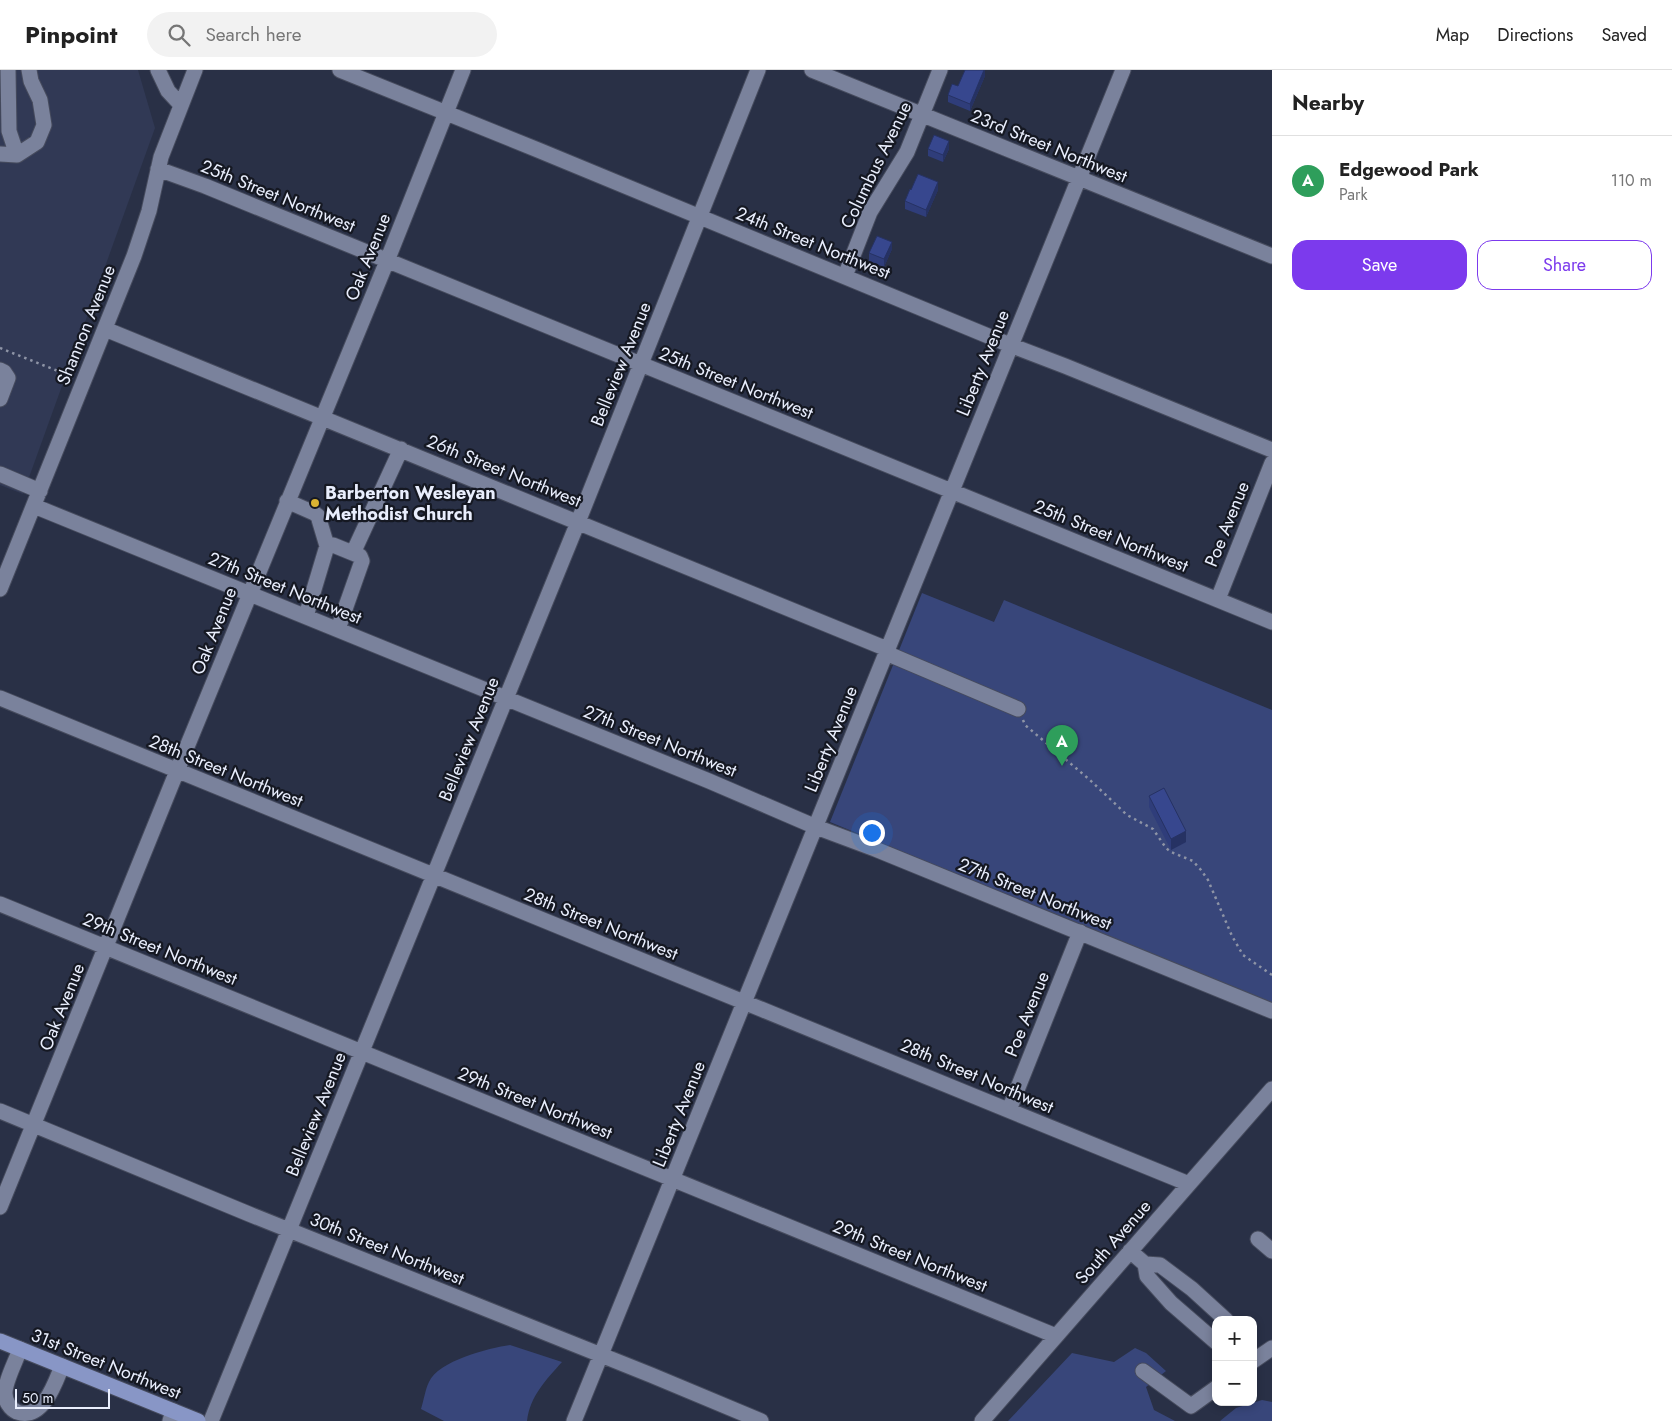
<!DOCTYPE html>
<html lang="en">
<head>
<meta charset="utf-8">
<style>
  body { margin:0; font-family:Jost,sans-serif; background:#f2f2f2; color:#222 }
  .controls { position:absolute; right:15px; bottom:15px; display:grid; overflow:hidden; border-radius:10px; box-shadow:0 2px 8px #0003 }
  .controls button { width:45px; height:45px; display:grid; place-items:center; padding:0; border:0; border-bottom:1px solid #e0e0e0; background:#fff; color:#222; font:25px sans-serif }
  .scale { position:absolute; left:15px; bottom:12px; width:95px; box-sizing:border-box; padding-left:5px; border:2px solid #e9eefd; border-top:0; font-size:14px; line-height:18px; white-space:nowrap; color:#e9eefd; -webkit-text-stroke:4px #151822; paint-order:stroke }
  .you { position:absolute; left:871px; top:762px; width:18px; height:18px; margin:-12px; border:4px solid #fff; border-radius:50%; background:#1a73e8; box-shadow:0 0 0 8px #1a73e833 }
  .badge { display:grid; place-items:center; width:32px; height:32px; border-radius:50%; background:#7c3aed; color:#fff; font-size:16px; font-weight:700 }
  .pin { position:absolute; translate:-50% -41px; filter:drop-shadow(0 1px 2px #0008) }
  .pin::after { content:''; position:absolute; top:26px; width:18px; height:15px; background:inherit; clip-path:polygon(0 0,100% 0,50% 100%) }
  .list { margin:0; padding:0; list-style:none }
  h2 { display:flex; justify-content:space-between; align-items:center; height:65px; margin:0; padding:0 20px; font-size:21px }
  h2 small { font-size:16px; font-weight:400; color:#767676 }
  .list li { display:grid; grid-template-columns:32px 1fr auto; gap:15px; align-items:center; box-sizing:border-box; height:90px; padding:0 20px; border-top:1px solid #e0e0e0 }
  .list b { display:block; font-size:19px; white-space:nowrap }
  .list p { margin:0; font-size:16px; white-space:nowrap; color:#767676 }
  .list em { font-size:16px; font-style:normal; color:#767676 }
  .actions { display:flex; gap:10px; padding:15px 20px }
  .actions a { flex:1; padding:11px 0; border:1px solid #7c3aed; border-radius:15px; text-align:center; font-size:18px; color:#7c3aed }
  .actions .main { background:#7c3aed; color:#fff }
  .icon { flex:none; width:28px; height:28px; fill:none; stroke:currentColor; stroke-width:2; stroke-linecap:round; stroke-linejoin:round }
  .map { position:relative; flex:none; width:1272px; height:1351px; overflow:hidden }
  header { display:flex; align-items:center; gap:30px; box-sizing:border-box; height:70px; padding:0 25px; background:#fff; border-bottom:1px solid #e0e0e0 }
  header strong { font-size:24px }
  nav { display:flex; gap:28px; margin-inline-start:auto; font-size:18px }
  .search { width:350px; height:45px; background:#f2f2f2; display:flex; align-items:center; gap:12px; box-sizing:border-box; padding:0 18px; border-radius:28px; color:#767676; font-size:19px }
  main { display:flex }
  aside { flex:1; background:#fff }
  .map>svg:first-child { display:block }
  .built { fill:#313955 }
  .green { fill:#38467a }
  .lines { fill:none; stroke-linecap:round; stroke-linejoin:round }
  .minor-casing { stroke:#464b5d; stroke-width:17 }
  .major-casing { stroke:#464b5d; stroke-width:17 }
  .path { stroke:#8e94a6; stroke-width:2.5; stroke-dasharray:2.5 4; stroke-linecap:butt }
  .minor { stroke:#7a829c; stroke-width:15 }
  .major { stroke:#8896c6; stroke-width:15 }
  .wall { fill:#2f3d7a }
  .shaded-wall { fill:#263263 }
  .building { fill:#37478e; stroke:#263263 }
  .poi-dot { fill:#dab333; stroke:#151822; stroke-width:2 }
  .labels { text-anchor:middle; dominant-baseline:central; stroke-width:4.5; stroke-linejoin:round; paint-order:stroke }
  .street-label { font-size:18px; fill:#e9eefd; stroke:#151822 }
  .poi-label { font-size:18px; font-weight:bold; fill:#e9eefd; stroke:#151822; text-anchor:start }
</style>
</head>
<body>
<header>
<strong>Pinpoint</strong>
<div class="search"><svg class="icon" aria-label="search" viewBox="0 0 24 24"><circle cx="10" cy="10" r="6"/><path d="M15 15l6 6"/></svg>Search here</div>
<nav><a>Map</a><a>Directions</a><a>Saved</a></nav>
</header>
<main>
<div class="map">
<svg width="1272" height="1351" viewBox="0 0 1272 1351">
  <rect width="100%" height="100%" fill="#293046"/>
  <path class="built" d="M0,0h138l17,58 -132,366 -23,-9z"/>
  <path class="green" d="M922,523l72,29 10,-22 268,110v294l-442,-182z
    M510,1275l52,17c-16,18 -32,34 -35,59h-83l-23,-12c3,-9 4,-19 8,-27 9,-21 60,-34 81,-37z
    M1135,1278l11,5 20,18 -20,16 8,23 21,11h-167l64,-68 42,9z
    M1262,1330l10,2v19h-52l16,-13z"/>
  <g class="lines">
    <defs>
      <path id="minor" d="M8,0l1,61 8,24
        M158,0l10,21 13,14
        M340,0l198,80 472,195 55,21 207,84
        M812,0l460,186
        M0,84l17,1 20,-13 7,-17 -4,-25 -9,-19 -2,-11
        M158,99l47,17 1067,436
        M845,206l25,-64 37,-60 33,-82
        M105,259l782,320
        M0,300l4,2 4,6 -8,21
        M0,404l40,17
        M287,431l27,12 4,3 9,30
        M34,436l675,275 107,46 59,22 397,162
        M353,483l48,-104
        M0,519l134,-333 15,-45 12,-54 34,-87
        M1218,529l54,-136
        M306,546l21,-70 6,-1 27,11 2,5 -24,68
        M886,583l132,56
        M0,628c396,163 793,323 1189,486
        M0,834l1056,432
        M1009,1040l71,-178
        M0,1041l249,103 402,161 110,46
        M0,1137l177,-436 210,-510 76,-191
        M1258,1169l14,12
        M1130,1181l15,13 15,1 32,24 34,31
        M1145,1194l2,12 24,27 45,39
        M20,1279c-4,12 -15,32 -15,44 0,8 5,16 12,19 26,9 38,-29 45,-46
        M1253,1291l19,-13
        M1143,1301l48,35 25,-18
        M170,1351l3,-10
        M211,1351l367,-899 180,-452
        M574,1351l549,-1351
        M982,1351l290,-332"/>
      <path id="major" d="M0,1271l198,80"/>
    </defs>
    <use href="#minor" class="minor-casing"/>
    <use href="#major" class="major-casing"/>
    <path class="path" d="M0,278l73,29
      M1023,650l2,5 65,55 37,35 26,14 13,19 5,4 22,9 8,9 7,10 24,56 11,19 29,20"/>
    <use href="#minor" class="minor"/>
    <use href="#major" class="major"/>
  </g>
  <path class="wall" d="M985,0v6l-15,35 -22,-9v-7z
    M928,79h21l-6,13 -15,-6z
    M938,120l-12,27 -21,-8v-8z
    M892,179l-8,18 -15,-6v-8z
    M1149,726l37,46 -15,8 -22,-43z"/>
  <path class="shaded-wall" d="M984,0h1v6l-15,35v-7z
    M949,71v8l-6,13v-7z
    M938,112v8l-12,27v-7z
    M892,172v7l-8,18v-8z
    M1186,761v11l-15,8v-11z"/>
  <path class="building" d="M965,0h19l-14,34 -22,-9 4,-11 6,2z
    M934,65l15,6 -6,14 -15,-6z
    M918,104l20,8 -12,28 -21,-9 5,-12 1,1z
    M877,166l15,6 -8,17 -15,-6z
    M1164,718l22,43 -15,8 -22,-43z"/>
  <circle class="poi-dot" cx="315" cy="433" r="5"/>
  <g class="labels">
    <g class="street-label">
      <text transform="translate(1049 76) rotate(22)">23rd Street Northwest</text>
      <text transform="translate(876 95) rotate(-64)">Columbus Avenue</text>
      <text transform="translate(278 126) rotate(22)">25th Street Northwest</text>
      <text transform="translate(813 173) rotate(22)">24th Street Northwest</text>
      <text transform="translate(368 187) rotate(-68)">Oak Avenue</text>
      <text transform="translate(86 255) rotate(-68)">Shannon Avenue</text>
      <text transform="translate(983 293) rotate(-68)">Liberty Avenue</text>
      <text transform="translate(621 294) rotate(-68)">Belleview Avenue</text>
      <text transform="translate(736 313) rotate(22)">25th Street Northwest</text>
      <text transform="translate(504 401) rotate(22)">26th Street Northwest</text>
      <text transform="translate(1227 454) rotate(-68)">Poe Avenue</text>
      <text transform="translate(1111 466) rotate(22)">25th Street Northwest</text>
      <text transform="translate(285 518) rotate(22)">27th Street Northwest</text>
      <text transform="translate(214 561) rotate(-68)">Oak Avenue</text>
      <text transform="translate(469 669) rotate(-68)">Belleview Avenue</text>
      <text transform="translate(831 669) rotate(-68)">Liberty Avenue</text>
      <text transform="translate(660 671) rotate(22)">27th Street Northwest</text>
      <text transform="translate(226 701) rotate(22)">28th Street Northwest</text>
      <text transform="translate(1035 824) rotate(22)">27th Street Northwest</text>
      <text transform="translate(601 854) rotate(22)">28th Street Northwest</text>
      <text transform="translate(160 879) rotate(22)">29th Street Northwest</text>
      <text transform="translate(62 937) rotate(-68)">Oak Avenue</text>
      <text transform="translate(1027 944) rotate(-68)">Poe Avenue</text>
      <text transform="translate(977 1006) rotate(23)">28th Street Northwest</text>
      <text transform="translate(535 1033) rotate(22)">29th Street Northwest</text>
      <text transform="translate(316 1044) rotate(-68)">Belleview Avenue</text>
      <text transform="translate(679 1044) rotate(-68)">Liberty Avenue</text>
      <text transform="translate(1113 1172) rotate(-49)">South Avenue</text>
      <text transform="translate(387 1179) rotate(22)">30th Street Northwest</text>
      <text transform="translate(910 1186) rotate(22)">29th Street Northwest</text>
      <text transform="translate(106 1294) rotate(22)">31st Street Northwest</text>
    </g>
    <g class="poi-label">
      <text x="325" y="423">Barberton Wesleyan<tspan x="325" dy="21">Methodist Church</tspan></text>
    </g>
  </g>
</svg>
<div class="controls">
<button>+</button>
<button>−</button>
</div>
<div class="scale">50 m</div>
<div class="you"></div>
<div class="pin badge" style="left:1062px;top:696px;background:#2e9e5b">A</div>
</div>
<aside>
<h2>Nearby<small></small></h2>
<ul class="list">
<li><span class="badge" style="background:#2e9e5b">A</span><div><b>Edgewood Park</b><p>Park</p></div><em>110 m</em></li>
</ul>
<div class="actions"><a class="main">Save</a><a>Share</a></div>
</aside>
</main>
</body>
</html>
